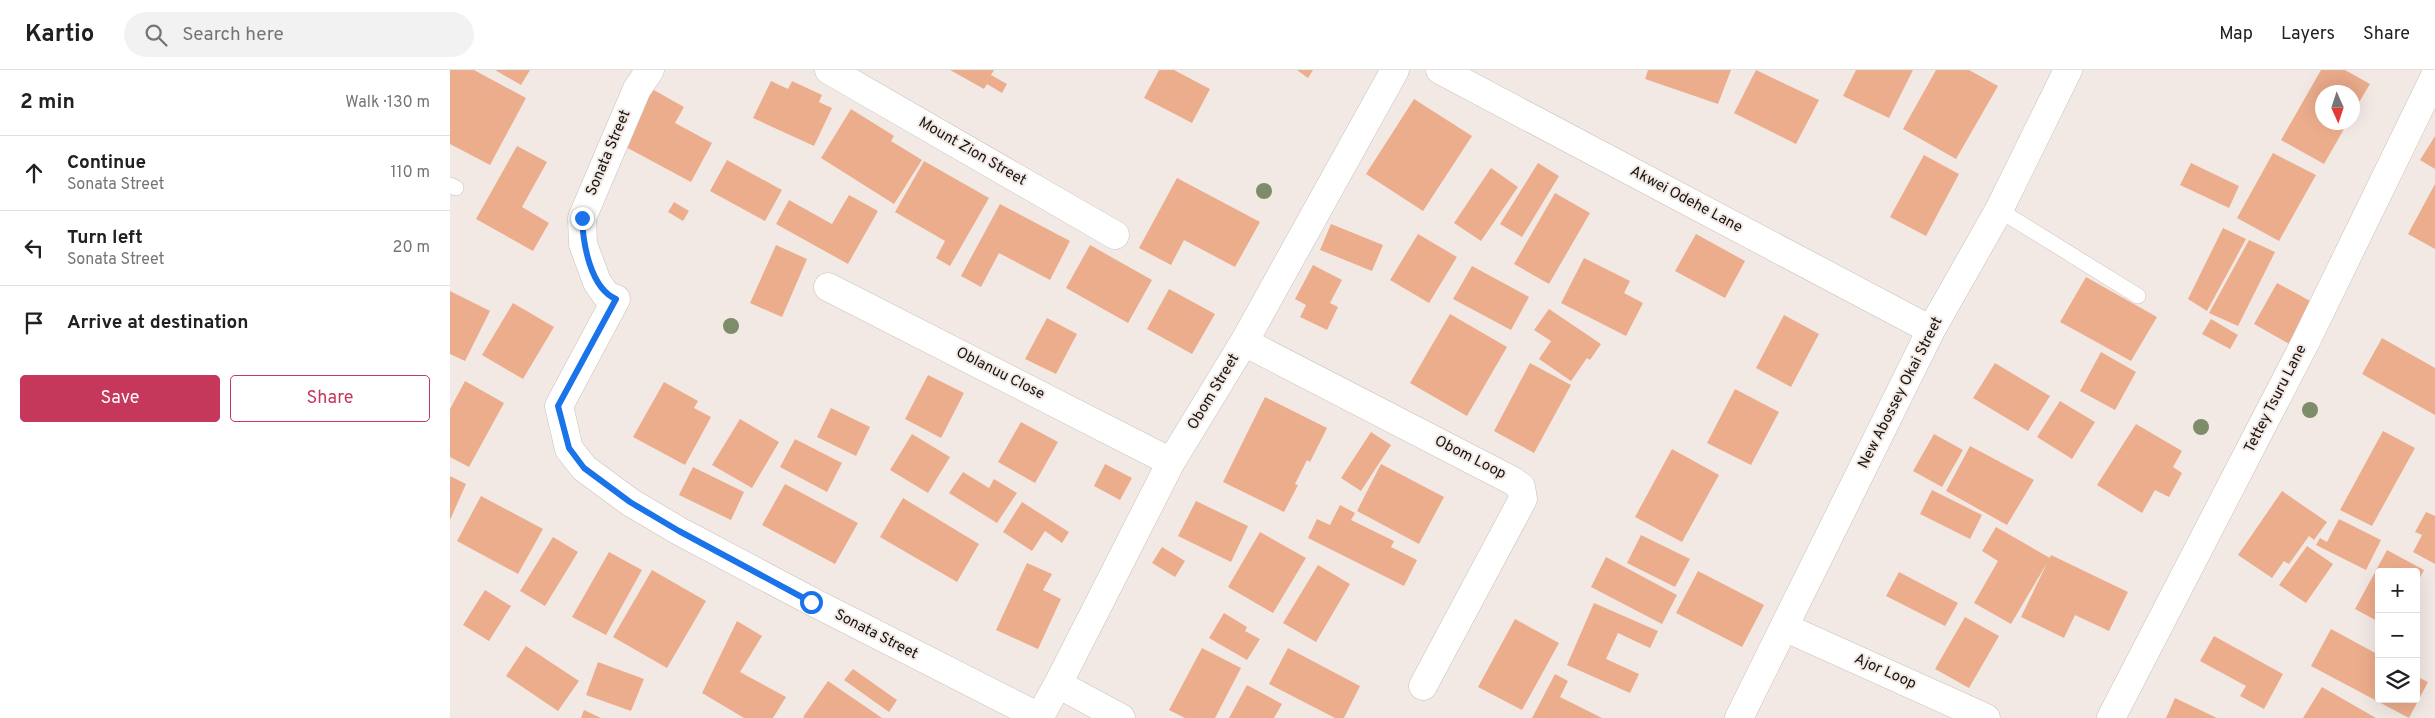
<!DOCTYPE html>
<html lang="en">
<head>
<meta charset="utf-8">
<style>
  body { margin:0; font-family:Overpass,sans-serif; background:#f2f2f2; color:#202124 }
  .controls { position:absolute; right:15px; bottom:15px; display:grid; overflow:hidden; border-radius:5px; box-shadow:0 5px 20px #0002 }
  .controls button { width:45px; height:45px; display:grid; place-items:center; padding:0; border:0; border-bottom:1px solid #e0e0e0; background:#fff; color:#202124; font:25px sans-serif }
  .compass { position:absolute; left:1865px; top:15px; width:45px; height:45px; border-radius:50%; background:#fff; box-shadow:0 5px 20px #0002; rotate:177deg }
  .stop { position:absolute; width:15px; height:15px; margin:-11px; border:4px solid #1a73e8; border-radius:50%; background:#fff }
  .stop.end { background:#1a73e8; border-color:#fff; box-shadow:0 1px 5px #0008 }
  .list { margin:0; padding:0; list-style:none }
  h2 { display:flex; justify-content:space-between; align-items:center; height:65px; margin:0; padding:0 20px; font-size:21px }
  h2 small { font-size:16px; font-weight:400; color:#757577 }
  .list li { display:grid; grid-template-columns:32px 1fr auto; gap:15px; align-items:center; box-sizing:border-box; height:75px; padding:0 20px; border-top:1px solid #e0e0e0 }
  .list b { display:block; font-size:19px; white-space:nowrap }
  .list p { margin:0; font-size:16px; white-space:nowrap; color:#757577 }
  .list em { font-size:16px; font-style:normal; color:#757577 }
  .actions { display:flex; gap:10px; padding:15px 20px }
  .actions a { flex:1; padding:11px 0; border:1px solid #c6375c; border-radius:5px; text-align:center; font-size:18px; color:#c6375c }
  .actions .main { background:#c6375c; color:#fff }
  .icon { flex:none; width:28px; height:28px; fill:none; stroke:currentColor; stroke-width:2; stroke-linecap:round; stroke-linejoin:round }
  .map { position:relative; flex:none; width:1985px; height:648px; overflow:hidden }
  header { display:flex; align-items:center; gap:30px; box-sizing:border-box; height:70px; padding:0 25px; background:#fff; border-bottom:1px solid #e0e0e0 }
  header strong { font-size:24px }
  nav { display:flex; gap:28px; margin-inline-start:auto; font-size:18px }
  .search { width:350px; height:45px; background:#f2f2f2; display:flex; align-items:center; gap:12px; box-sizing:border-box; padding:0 18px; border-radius:28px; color:#757577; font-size:19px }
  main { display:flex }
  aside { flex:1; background:#fff }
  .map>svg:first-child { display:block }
  .building { fill:#ecad8c }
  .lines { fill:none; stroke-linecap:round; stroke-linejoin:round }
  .service-casing { stroke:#c9c0bb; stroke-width:16 }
  .minor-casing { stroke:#c9c0bb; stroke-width:29 }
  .service { stroke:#fff; stroke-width:15 }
  .minor { stroke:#fff; stroke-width:28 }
  .tree { fill:#7d8c69 }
  .route { stroke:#1a73e8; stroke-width:6 }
  .labels { text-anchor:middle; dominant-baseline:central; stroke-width:4; stroke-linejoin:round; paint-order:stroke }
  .street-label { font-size:15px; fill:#171412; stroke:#f3e9e4 }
</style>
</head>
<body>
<header>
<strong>Kartio</strong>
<div class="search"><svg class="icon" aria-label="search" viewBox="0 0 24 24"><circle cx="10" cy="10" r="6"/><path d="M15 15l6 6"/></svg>Search here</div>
<nav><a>Map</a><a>Layers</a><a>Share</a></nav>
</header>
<main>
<aside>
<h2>2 min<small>Walk · 130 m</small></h2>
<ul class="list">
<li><svg class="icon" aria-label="ahead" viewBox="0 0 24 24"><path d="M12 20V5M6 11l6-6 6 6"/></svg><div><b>Continue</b><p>Sonata Street</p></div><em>110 m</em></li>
<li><svg class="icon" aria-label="left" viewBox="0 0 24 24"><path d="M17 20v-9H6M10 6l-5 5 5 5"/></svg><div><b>Turn left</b><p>Sonata Street</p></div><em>20 m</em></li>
<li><svg class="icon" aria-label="arrive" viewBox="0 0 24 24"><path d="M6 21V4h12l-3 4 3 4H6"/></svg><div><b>Arrive at destination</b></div></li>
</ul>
<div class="actions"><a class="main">Save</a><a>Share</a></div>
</aside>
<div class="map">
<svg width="1985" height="648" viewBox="0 0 1985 648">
  <rect width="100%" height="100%" fill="#f3e9e4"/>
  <path class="building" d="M0,0h24l52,28 -36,67 -40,-21z
    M45,0h35l-9,15z
    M500,0h44l-3,5 16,9 -5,9 -15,-9 -3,5z
    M709,0h15l36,19 -18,34 -48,-25z
    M847,0h16l-5,8z
    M1198,0h83l-13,34 -73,-25z
    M1306,0l63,30 -23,44 -62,-31z
    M1406,0h57l-24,48 -46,-22z
    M1486,0h33l29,16 -42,73 -53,-30z
    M1871,0h24l25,14 -18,30v-22h-30v30h26l-24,42 -43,-24z
    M321,11l17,8 4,-8 30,14 -3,7 13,6 -18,38 -61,-28z
    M202,19l32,18 -9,16 37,20 -21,39 -69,-37z
    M964,29l58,37 -49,75 -57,-37z
    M401,39l40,25 3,2 -3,5 31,19 -28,44 -73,-46z
    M1985,66v33l-15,-9z
    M67,76l30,16 -25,45 27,16 -16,28 -57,-32z
    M1823,83l43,22 -37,66 -42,-23z
    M1474,85l35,19 -33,62 -36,-19z
    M277,90l55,30 -17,31 -55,-30z
    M474,91l65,37 -39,68 -14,-8 9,-17 -50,-29z
    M1088,93l21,13 -37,61 -22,-13z
    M1741,93l48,23 -10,22 -49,-23z
    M1041,98l27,19 -37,54 -27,-18z
    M727,108l83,44 -25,45 -51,-27 -13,25 -32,-17z
    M1985,114v65l-27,-15z
    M1105,123l35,20 -41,71 -35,-20z
    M399,125l29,16 -30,53 -72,-40 13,-24 43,24z
    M224,132l15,9 -6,10 -15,-9z
    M550,134l70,37 -20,39 -51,-27 -18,34 -20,-11z
    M881,154l52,21 -11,26 -52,-21z
    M1773,158l23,11 -39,72 -19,-12z
    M968,164l39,23 -28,46 -39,-23z
    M1246,164l49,27 -20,37 -50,-27z
    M1799,170l26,12 -37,74 -29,-13z
    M326,175l31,14 -25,58 -32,-14z
    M640,175l62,35 -24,43 -62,-35z
    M1134,188l46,23 -6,12 19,10 -17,33 -65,-33z
    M863,195l29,15 -12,23 8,4 -11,23 -27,-13 6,-12 -11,-6z
    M1022,196l57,31 -18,33 -58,-31z
    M1636,207l71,40 -26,44 -71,-39z
    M1827,213l37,20 -23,42 -37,-21z
    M719,219l46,25 -23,40 -45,-25z
    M0,221l40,20 -25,50 -15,-7z
    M63,233l41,24 -31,52 -41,-24z
    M1099,239l52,35 -11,16 -3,-2 -16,23 -32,-22 12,-18 -17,-11z
    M1000,244l57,33 -40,69 -57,-33z
    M1334,245l35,19 -28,53 -35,-19z
    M597,248l30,16 -21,40 -31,-15z
    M1761,249l27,16 -8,14 -28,-15z
    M1932,268l53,30v47l-73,-41z
    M1651,282l35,20 -21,38 -35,-19z
    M1080,293l41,22 -37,68 -40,-22z
    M1545,293l55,33 -22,35 -55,-33z
    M478,305l36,18 -23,45 -36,-19z
    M15,311l39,22 -35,64 -19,-10v-48z
    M214,312l34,19 -4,7 17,9 -26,48 -52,-28z
    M1285,319l44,23 -28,53 -44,-22z
    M815,327l62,31 -17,34 -3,-2 -12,24 3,1 -14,27 -61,-30z
    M1610,331l35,21 -23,37 -35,-22z
    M381,338l39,19 -14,29 -39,-19z
    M290,349l39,23 -27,46 -40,-23z
    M571,352l37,20 -23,41 -37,-21z
    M1686,354l46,27 -9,16 9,6 -13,24 -14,-7 -13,23 -45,-28z
    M1933,361l32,17 -43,78 -32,-16z
    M921,362l20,13 -30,46 -20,-13z
    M462,364l38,23 -22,36 -38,-23z
    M1484,364l29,16 -21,37 -29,-16z
    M345,369l47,24 -15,29 -47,-25z
    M1520,376l64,34 -27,45 -61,-34z
    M1222,379l47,26 -37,67 -47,-25z
    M655,394l27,14 -12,22 -26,-14z
    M931,394l63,33 -25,47 -62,-33z
    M243,397l51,25 -13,28 -52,-25z
    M513,402l26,16 5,-9 23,14 -20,30 -48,-30z
    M0,406l16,8 -16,36z
    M335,414l73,39 -23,41 -73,-39z
    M1482,420l50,25 -12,24 -50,-25z
    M1832,421l45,31 -13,18 -5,-4 -20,28 -5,-3 -12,17 -34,-23z
    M31,426l62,33 -25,45 -61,-33z
    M453,428l76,46 -22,38 -77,-45z
    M746,431l52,25 -17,36 -53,-26z
    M572,432l47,30 -7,11 -17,-12 -13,20 -29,-19z
    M890,435l15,8 -4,7 43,21 -3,6 26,13 -13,26 -96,-48 9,-19 13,6z
    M1976,442l9,4v48l-22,-12 9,-17 -7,-3z
    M1889,449l42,21 -15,30 -50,-25 4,-7 7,4z
    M1546,457l54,31 -39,66 -37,-21 24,-42 -16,-10z
    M810,462l46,26 -33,55 -45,-26z
    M1191,465l49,24 -15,28 -48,-24z
    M103,467l25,15 -33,54 -25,-15z
    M1857,476l26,18 -27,39 -27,-18z
    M712,477l23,14 -10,16 -23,-14z
    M1937,480l37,20 -8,15v-13h-37v50l-24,-13z
    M159,482l33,18 -36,65 -34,-18z
    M1601,485l77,37 -19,39 -34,-16 -11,23 -43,-21z
    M1156,487l71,38 -15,29 -71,-37z
    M577,493l25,11 -9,16 18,9 -23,50 -42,-19z
    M868,495l32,19 -34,58 -33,-19z
    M202,500l54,31 -39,67 -54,-31z
    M1248,501l66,34 -22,42 -66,-34z
    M1449,502l59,31 -13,23 -59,-30z
    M35,520l26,16 -22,35 -26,-16z
    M1144,533l64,28 -8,17 -32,-15 -12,26 33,15 -9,19 -63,-28z
    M774,543l23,14 -2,4 15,8 -13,21 -38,-22z
    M1515,547l34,19 -30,52 -34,-19z
    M1065,549l44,24 -37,67 -44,-23z
    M287,551l25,15 -22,36 46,25 -13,21h-29l-42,-25z
    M1881,559l48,26v44h37v-23l12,6 -19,36 -98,-52z
    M1764,566l69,38 -19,35 -24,-13 6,-10 -46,-25z
    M76,576l53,35 -21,30 -52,-35z
    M752,578l39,20 -26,50h-30l-16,-8z
    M838,578l72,38 -16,32h-9l-66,-34z
    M148,592l46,17 -13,32 -45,-16z
    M403,599l44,31 -8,12 -45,-32z
    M1105,604l13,7 -8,16 42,21h-70z
    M378,611l54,37h-77l-2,-1z
    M797,615l35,19 -8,14h-45z
    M1872,617l54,31h-73z
    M1725,628l42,20h-51z
    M134,640l17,8h-20z"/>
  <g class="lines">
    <defs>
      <path id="service" d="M0,115l6,3
        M1549,140l139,86"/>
      <path id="minor" d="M200,0l-13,19 -55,129 1,26 14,38 9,13 10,4 -57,107 10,43 15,19 46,34 49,29 132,70 228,116
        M379,0l286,165
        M990,0l491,260
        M378,217l343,175
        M794,272l269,139 8,6 2,12 -100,187
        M1334,557l202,91
        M608,614l63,34
        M589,648l19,-34 113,-222 73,-120 151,-272
        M1289,648l192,-388 68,-120 69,-140
        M1661,648l194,-375 130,-267"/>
    </defs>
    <use href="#service" class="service-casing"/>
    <use href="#minor" class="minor-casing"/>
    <use href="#service" class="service"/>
    <use href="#minor" class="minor"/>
  </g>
  <g class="tree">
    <circle cx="814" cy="121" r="8"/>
    <circle cx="281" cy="256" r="8"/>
    <circle cx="1860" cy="340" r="8"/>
    <circle cx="1751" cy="357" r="8"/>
  </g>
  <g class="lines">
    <path class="route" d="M132,148c1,25 8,70 34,81l-58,107 11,42 15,20 46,34 49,29 132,71"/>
  </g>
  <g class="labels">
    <g class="street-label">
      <text transform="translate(522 82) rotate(30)">Mount Zion Street</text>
      <text transform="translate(159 83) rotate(-67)">Sonata Street</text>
      <text transform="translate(1236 130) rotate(28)">Akwei Odehe Lane</text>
      <text transform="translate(550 304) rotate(27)">Oblanuu Close</text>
      <text transform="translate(764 322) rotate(-59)">Obom Street</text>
      <text transform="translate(1451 323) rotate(-63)">New Abossey Okai Street</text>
      <text transform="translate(1826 329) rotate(-63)">Tettey Tsuru Lane</text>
      <text transform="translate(1020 388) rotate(27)">Obom Loop</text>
      <text transform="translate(426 565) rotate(27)">Sonata Street</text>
      <text transform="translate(1435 602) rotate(24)">Ajor Loop</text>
    </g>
  </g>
</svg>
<div class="controls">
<button>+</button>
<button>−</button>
<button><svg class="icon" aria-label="layers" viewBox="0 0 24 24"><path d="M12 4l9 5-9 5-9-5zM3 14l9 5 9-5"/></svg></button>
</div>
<svg class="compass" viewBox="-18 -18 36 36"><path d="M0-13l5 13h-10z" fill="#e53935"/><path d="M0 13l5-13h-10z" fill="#757577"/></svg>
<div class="stop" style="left:361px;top:532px"></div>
<div class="stop end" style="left:132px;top:148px"></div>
</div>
</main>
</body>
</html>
